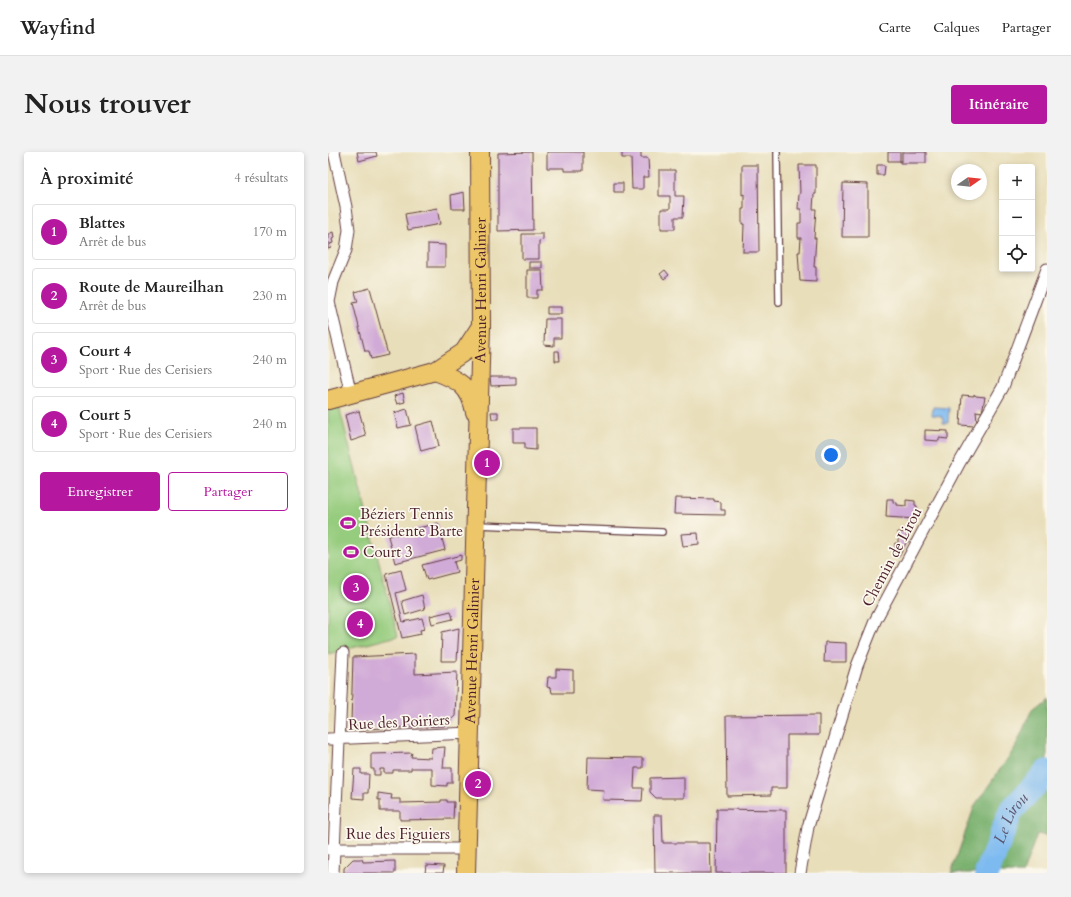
<!DOCTYPE html>
<html lang="fr">
<head>
<meta charset="utf-8">
<style>
  body { margin:0; font-family:Cardo,serif; background:#f2f2f2; color:#222 }
  .controls { position:absolute; right:12px; top:12px; display:grid; overflow:hidden; border-radius:4px; box-shadow:0 2px 6px #0003 }
  .controls button { width:36px; height:36px; display:grid; place-items:center; padding:0; border:0; border-bottom:1px solid #e0e0e0; background:#fff; color:#222; font:20px sans-serif }
  .compass { position:absolute; left:623px; top:12px; width:36px; height:36px; border-radius:50%; background:#fff; box-shadow:0 2px 6px #0003; rotate:76deg }
  .you { position:absolute; left:503px; top:303px; width:14px; height:14px; margin:-10px; border:3px solid #fff; border-radius:50%; background:#1a73e8; box-shadow:0 0 0 6px #1a73e833 }
  .badge { display:grid; place-items:center; width:26px; height:26px; border-radius:50%; background:#b5179e; color:#fff; font-size:13px; font-weight:700 }
  .pin { position:absolute; translate:-50% -50%; border:2px solid #fff; box-shadow:0 1px 4px #0006 }
  .list { margin:0; padding:0; list-style:none }
  h2 { display:flex; justify-content:space-between; align-items:center; height:52px; margin:0; padding:0 16px; font-size:17px }
  h2 small { font-size:13px; font-weight:400; color:#767676 }
  .list li { display:grid; grid-template-columns:26px 1fr auto; gap:12px; align-items:center; box-sizing:border-box; height:56px; margin:0 8px 8px; padding:0 8px; border:1px solid #e0e0e0; border-radius:4px }
  .list b { display:block; font-size:15px; white-space:nowrap }
  .list p { margin:0; font-size:13px; white-space:nowrap; color:#767676 }
  .list em { font-size:13px; font-style:normal; color:#767676 }
  .actions { display:flex; gap:8px; padding:12px 16px }
  .actions a { flex:1; padding:9px 0; border:1px solid #b5179e; border-radius:4px; text-align:center; font-size:14px; color:#b5179e }
  .actions .main { background:#b5179e; color:#fff }
  .icon { flex:none; width:22px; height:22px; fill:none; stroke:currentColor; stroke-width:2; stroke-linecap:round; stroke-linejoin:round }
  .map { position:relative; flex:none; width:719px; height:721px; overflow:hidden; border-radius:4px }
  header { display:flex; align-items:center; gap:24px; box-sizing:border-box; height:56px; padding:0 20px; background:#fff; border-bottom:1px solid #e0e0e0 }
  header strong { font-size:19px }
  nav { display:flex; gap:22px; margin-inline-start:auto; font-size:14px }
  .intro { display:flex; align-items:center; justify-content:space-between; box-sizing:border-box; height:96px; padding:0 24px }
  h1 { margin:0; font-size:28px }
  .button { padding:10px 18px; border-radius:4px; background:#b5179e; color:#fff; font-size:14px; font-weight:700 }
  main { display:flex; gap:24px; padding:0 24px }
  aside { flex:1; background:#fff; border-radius:4px; box-shadow:0 2px 6px #0003 }
  .map>svg:first-child { display:block }
  .green { fill:#96cc7e; stroke:#707654 }
  .forest { fill:#78b06d; stroke:#61684c }
  .water { fill:#7dbaf0; stroke:#646c8e }
  .lines { fill:none; stroke-linecap:round; stroke-linejoin:round }
  .river { stroke:#7dbaf0; stroke-width:25 }
  .building { fill:#d1abd7 }
  .service-casing { stroke:#623c40; stroke-width:8 }
  .minor-casing { stroke:#623c40; stroke-width:13 }
  .primary-casing { stroke:#623c40; stroke-width:20 }
  .service { stroke:#fff; stroke-width:5.5 }
  .minor { stroke:#fff; stroke-width:11 }
  .primary { stroke:#ecc669; stroke-width:18 }
  .labels { text-anchor:middle; dominant-baseline:central; stroke-width:3.5; stroke-linejoin:round; paint-order:stroke }
  .street-label { font-size:15px; fill:#4a1f2b; stroke:#fbf7ec }
  .poi-label { font-size:15px; fill:#4a1f2b; stroke:#fbf7ec; text-anchor:start }
  .water-label { font-size:16px; font-style:italic; fill:#5c5570; stroke:#fbf7ec }
</style>
</head>
<body>
<header>
<strong>Wayfind</strong>
<nav><a>Carte</a><a>Calques</a><a>Partager</a></nav>
</header>
<div class="intro"><h1>Nous trouver</h1><a class="button">Itinéraire</a></div>
<main>
<aside>
<h2>À proximité<small>4 résultats</small></h2>
<ul class="list">
<li><span class="badge">1</span><div><b>Blattes</b><p>Arrêt de bus</p></div><em>170 m</em></li>
<li><span class="badge">2</span><div><b>Route de Maureilhan</b><p>Arrêt de bus</p></div><em>230 m</em></li>
<li><span class="badge">3</span><div><b>Court 4</b><p>Sport · Rue des Cerisiers</p></div><em>240 m</em></li>
<li><span class="badge">4</span><div><b>Court 5</b><p>Sport · Rue des Cerisiers</p></div><em>240 m</em></li>
</ul>
<div class="actions"><a class="main">Enregistrer</a><a>Partager</a></div>
</aside>
<div class="map">
<svg width="719" height="721" viewBox="0 0 719 721">
  <rect width="100%" height="100%" fill="#fbf7ec"/>
  <filter id="ink" filterUnits="userSpaceOnUse"><feTurbulence type="fractalNoise" baseFrequency=".025" numOctaves="2"/><feDisplacementMap in="SourceGraphic" scale="8" xChannelSelector="R" yChannelSelector="G"/><feConvolveMatrix kernelMatrix="1 2 1 2 8 2 1 2 1" color-interpolation-filters="sRGB"/></filter>
  <filter id="wash" filterUnits="userSpaceOnUse"><feTurbulence type="fractalNoise" baseFrequency=".012" numOctaves="4" result="noise"/><feDisplacementMap in="SourceGraphic" scale="16" xChannelSelector="R" yChannelSelector="G"/><feGaussianBlur stdDeviation="0.9" result="paint"/><feColorMatrix in="noise" values="0 0 0 0 0 0 0 0 0 0 0 0 0 0 0 0 0 1.4 0 .05"/><feComposite in="paint" operator="in"/></filter>
  <g filter="url(#wash)">
    <rect width="100%" height="100%" fill="#e8deba"/>
    <path class="green" d="M11,254l59,230 -70,18v-244z"/>
    <path class="forest" d="M719,545v139l-10,-2 -14,39h-72l24,-68 40,-57 17,-39z"/>
    <path class="water" d="M605,255l16,1 -1,15h-5v-4l-2,-3 -9,-1z"/>
    <g class="lines">
      <path class="river" id="s1" d="M659,721l24,-62 36,-39"/>
    </g>
    <g id="blocks">
      <path class="building" d="M29,0h19l1,4 -18,5z
        M204,0l1,78 -35,1v-78z
        M219,0h36v19h-19v-3h-17z
        M294,0h19v6h7l1,19h-6v12h-11l-1,-31h-9z
        M560,0h12v9h2v-9h24v11h-26v-2h-12z
        M414,13h16l1,87h-16l1,-28h-2v-15h2v-15l-2,1z
        M471,13h17v29h-2l-1,15h3l-2,29h2l-2,29h2v15l-16,-1 -2,-29h2l1,-14h-3v-15h3v-14h-3l1,-15h1z
        M549,13h8l-1,10h-7z
        M331,18h16v26h9l-1,21h-8v12h-14v-20h9v-13h-11z
        M286,31h9v9h-9z
        M515,31l25,1v53h-26z
        M136,40l1,17h-13l-1,-14z
        M109,56l3,16 -32,6 -3,-16z
        M5,80l1,6 -2,1 1,4 -3,1 1,4 -3,1v-15z
        M194,82h21v6l-4,1v18h-17z
        M100,92l17,1v22h-17z
        M201,110h13v6h-13z
        M199,118h15l1,20h-6v8h-10z
        M337,118l4,5 -5,4 -4,-5z
        M42,136l18,67 -17,4 -2,-8h-4l-12,-48 5,-1 -3,-10z
        M219,155h14v7h-14z
        M217,167h16v19h-7v8l-10,-1z
        M227,199h4l1,10h-5z
        M162,225h26v8l-25,1z
        M75,241l2,9 -8,2 -3,-8z
        M646,242l2,2 9,1 -3,15 -6,-1 1,11 -3,4 -14,-1 2,-30 12,1z
        M79,257l4,16 -13,3 -4,-15z
        M31,259l7,25 -15,5 -6,-26z
        M163,260h7v7h-6z
        M105,269l6,25 -18,5 -6,-25z
        M185,276h23v22l-11,-1v-6h-12z
        M597,278l23,1v8l-9,-1v3l-14,-1z
        M347,346l39,1v2l7,1v8h4v5l-51,-1z
        M559,347h6v3l4,1v2l9,1v-6l9,1v4l2,1 -1,13 -30,-2z
        M110,371l7,27 -50,13 -7,-27z
        M570,380l9,1 -1,10 -7,14h-5l1,-14 3,1z
        M370,381l1,11 -16,2 -2,-12z
        M133,403v5l-7,2 3,10 -30,8 -5,-15z
        M73,418l5,20 -10,3 7,29 19,-4 3,11 -5,1 1,4 -19,4 -16,-64z
        M94,443l3,14 -20,6 -3,-14z
        M123,459l2,8 -21,5 -2,-8z
        M131,476l-2,33h-16l1,-29z
        M497,490l21,1v19h-22z
        M87,502v20l42,-2 -2,44 -11,10 -83,3 -10,-6 2,-66z
        M228,517l17,1v23h-21l-1,-5 -4,-1 1,-10h8z
        M491,563v20h-32v53h-16v7l-44,1 -1,-80z
        M117,595l-2,21h9v15h-5v3l-15,-1v-17h-21v2h-18v3h-9v-4h-4v6h-6v-6h-3v-15l41,-1 -1,4 20,1 1,-10z
        M260,605l55,1v10h-8l-1,20h9l-1,13 -39,-1 1,-10 -17,-1z
        M26,617h7v5h8l-1,19h-4v6l-12,-1z
        M356,625v21h-28l-6,-6v-14z
        M50,641l14,2 -1,4h9v4l41,-1v-2h6v2h7l-1,17 -53,1v-9h-20v-12l-2,1z
        M389,657l69,1v63h-70z
        M326,663h8l1,28h47l1,30h-56z
        M25,707h9l1,3 32,-1v12h-51v-5z
        M98,713l18,1 -1,7h-18z"/>
    </g>
  </g>
  <g filter="url(#ink)">
    <use href="#blocks" fill-opacity="0" stroke="#623c40" stroke-width="1"/>
    <g class="lines">
      <defs>
        <path id="service" d="M449,0l2,150
          M150,373l184,7"/>
        <path id="minor" d="M6,0l12,55 3,23 -3,20 -13,32 -4,20 22,92
          M0,587l143,-6
          M0,697h139
          M5,721l10,-220
          M472,721l8,-46 49,-161 18,-45 15,-28 70,-131 43,-75 44,-118"/>
        <g id="primary">
          <path d="M107,219c24,9 35,15 40,41"/>
          <path d="M0,248l107,-29 29,-19 17,-26"/>
          <path id="s2" d="M138,721l15,-547 -1,-174"/>
        </g>
      </defs>
      <use href="#service" class="service-casing"/>
      <use href="#minor" class="minor-casing"/>
      <use href="#primary" class="primary-casing"/>
      <use href="#service" class="service"/>
      <use href="#minor" class="minor"/>
      <use href="#primary" class="primary"/>
    </g>
  </g>
  <defs>
    <symbol id="stadium-bare" viewBox="-9 -9 18 18"><path d="M0-5a6.5 5 0 1 0 0 10a6.5 5 0 1 0 0-10ZM-3.5-1.8h7v3.6h-7Z" fill="#b5179e" stroke="#fbf7ec" stroke-width="2.5" paint-order="stroke"/></symbol>
  </defs>
  <g fill-rule="evenodd">
    <use href="#stadium-bare" x="9" y="360" width="22" height="22"/>
    <use href="#stadium-bare" x="12" y="389" width="22" height="22"/>
  </g>
  <g class="labels">
    <g class="street-label">
      <text stroke="none"><textPath href="#s2" startOffset="583">Avenue Henri Galinier</textPath></text>
      <text transform="translate(564 405) rotate(-62)">Chemin de Lirou</text>
      <text stroke="none"><textPath href="#s2" startOffset="222">Avenue Henri Galinier</textPath></text>
      <text transform="translate(71 570) rotate(-3)">Rue des Poiriers</text>
      <text x="70" y="682">Rue des Figuiers</text>
    </g>
    <g class="poi-label">
      <text x="32" y="362">Béziers Tennis<tspan x="32" dy="17">Présidente Barte</tspan></text>
      <text x="35" y="400">Court 3</text>
    </g>
    <g class="water-label">
      <text stroke="none"><textPath href="#s1" startOffset="60">Le Lirou</textPath></text>
    </g>
  </g>
</svg>
<div class="controls">
<button>+</button>
<button>−</button>
<button><svg class="icon" aria-label="locate" viewBox="0 0 24 24"><circle cx="12" cy="12" r="6"/><path d="M12 2v4M12 18v4M2 12h4M18 12h4"/></svg></button>
</div>
<svg class="compass" viewBox="-18 -18 36 36"><path d="M0-13l5 13h-10z" fill="#e53935"/><path d="M0 13l5-13h-10z" fill="#767676"/></svg>
<div class="you"></div>
<div class="pin badge" style="left:159px;top:311px">1</div>
<div class="pin badge" style="left:150px;top:632px">2</div>
<div class="pin badge" style="left:28px;top:436px">3</div>
<div class="pin badge" style="left:32px;top:472px">4</div>
</div>
</main>
</body>
</html>
